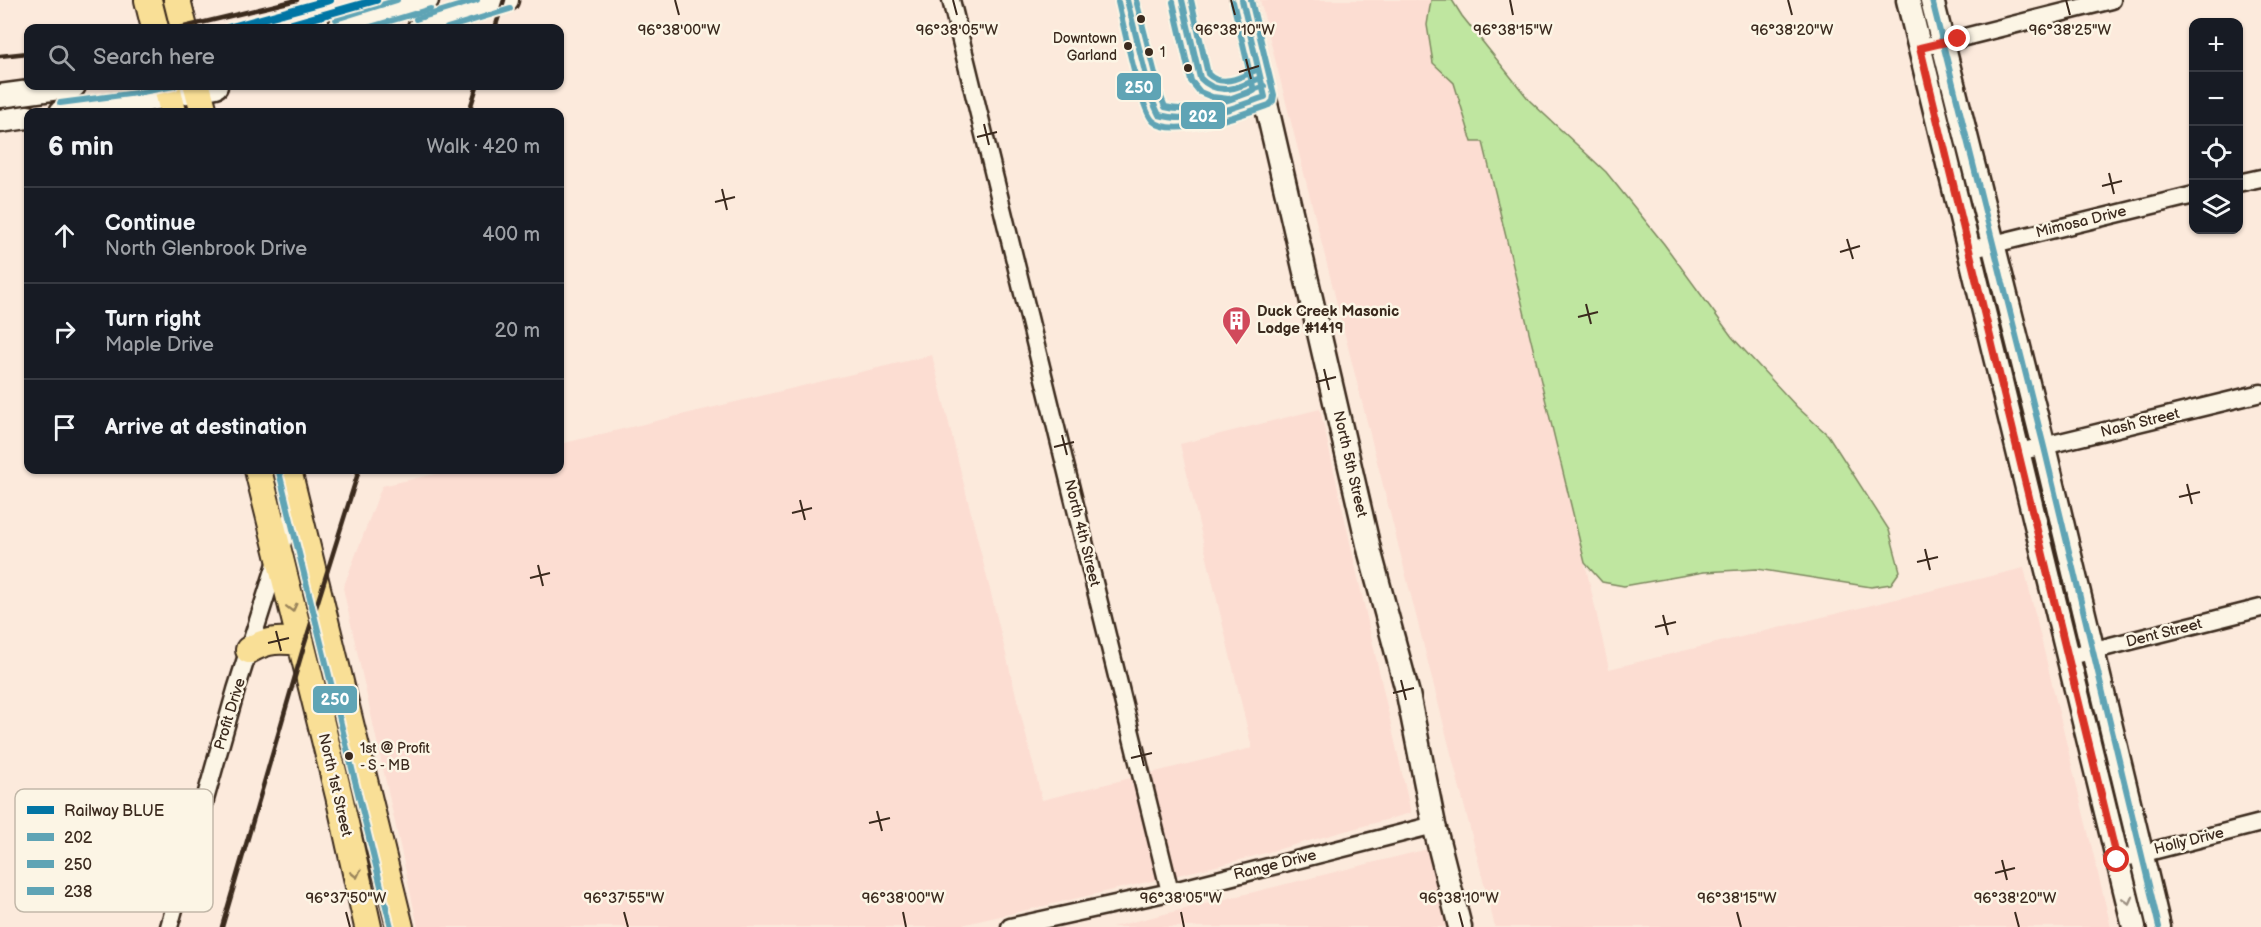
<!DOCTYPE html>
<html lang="en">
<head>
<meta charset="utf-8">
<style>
  body { margin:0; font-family:"Balsamiq Sans",sans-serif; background:#242831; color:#f1f3f6 }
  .controls { position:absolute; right:18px; top:18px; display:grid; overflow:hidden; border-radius:12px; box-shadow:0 2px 4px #0004 }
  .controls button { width:54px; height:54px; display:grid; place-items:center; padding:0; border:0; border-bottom:2px solid #363941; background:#171b24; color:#f1f3f6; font:30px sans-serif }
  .stop { position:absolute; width:18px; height:18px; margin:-14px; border:4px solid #d93025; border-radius:50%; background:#fff }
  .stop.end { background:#d93025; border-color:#fff; box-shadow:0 2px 6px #0008 }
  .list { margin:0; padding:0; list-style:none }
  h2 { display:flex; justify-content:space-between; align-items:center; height:78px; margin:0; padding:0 24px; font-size:26px }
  h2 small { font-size:20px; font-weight:400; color:#9ea1a6 }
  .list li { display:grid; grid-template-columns:39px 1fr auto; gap:18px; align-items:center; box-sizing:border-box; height:96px; padding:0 24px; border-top:2px solid #363941 }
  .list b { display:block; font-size:22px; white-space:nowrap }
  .list p { margin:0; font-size:20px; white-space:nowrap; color:#9ea1a6 }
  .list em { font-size:20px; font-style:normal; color:#9ea1a6 }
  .icon { flex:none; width:33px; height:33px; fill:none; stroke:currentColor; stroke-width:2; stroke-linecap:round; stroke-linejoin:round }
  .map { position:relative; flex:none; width:2261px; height:927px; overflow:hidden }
  .search { position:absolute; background:#171b24; box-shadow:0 2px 4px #0004; left:24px; top:24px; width:540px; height:66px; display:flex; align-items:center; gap:15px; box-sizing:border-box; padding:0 21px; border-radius:12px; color:#9ea1a6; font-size:22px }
  .panel { position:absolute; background:#171b24; box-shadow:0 2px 4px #0004; left:24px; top:108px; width:540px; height:366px; border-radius:12px }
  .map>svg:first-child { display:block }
  .built { fill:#fcddd2 }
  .green { fill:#bfe6a0; stroke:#7d885f; stroke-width:1.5 }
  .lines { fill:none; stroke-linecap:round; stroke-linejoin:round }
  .street-casing { stroke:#3b2a1e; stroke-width:21 }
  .secondary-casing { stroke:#3b2a1e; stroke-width:27 }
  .primary-casing { stroke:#3b2a1e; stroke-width:30 }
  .street { stroke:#fcf5e5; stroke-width:16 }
  .secondary { stroke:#fcf5e5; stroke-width:22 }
  .primary { stroke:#f9df96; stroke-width:26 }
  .rail { stroke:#3b2a1e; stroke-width:4.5 }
  .bus-1-casing { stroke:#fcf5e5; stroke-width:10 }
  .bus-2-casing { stroke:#fcf5e5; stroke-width:10 }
  .bus-3-casing { stroke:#fcf5e5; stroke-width:10 }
  .bus-1 { stroke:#5fa4b5; stroke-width:6 }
  .bus-2 { stroke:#5fa4b5; stroke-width:6 }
  .bus-3 { stroke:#5fa4b5; stroke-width:6 }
  .rail-1-casing { stroke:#fcf5e5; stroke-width:12 }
  .rail-1 { stroke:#0275a4; stroke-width:8 }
  .oneway { stroke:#9a845a }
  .oneway2 { stroke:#9c9082 }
  .route { stroke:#d93025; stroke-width:8 }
  .ticks { fill:none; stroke:#3b2a1e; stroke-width:2 }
  .bus-dot { fill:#3b2a1e; stroke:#fcf5e5; stroke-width:2 }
  .labels { text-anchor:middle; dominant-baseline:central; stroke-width:5; stroke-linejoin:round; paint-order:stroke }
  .bus-label { font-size:14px; fill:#3b2a1e; stroke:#fcf5e5; text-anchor:start }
  .street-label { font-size:15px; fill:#3b2a1e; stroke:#fcf5e5 }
  .poi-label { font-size:15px; font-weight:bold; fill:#3b2a1e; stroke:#fcf5e5; text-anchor:start }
  .key { fill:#fcf5e5; stroke:#c2b8a9; stroke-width:1.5 }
  .key-label { font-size:16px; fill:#3b2a1e }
  .ticks-label { font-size:15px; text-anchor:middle; fill:#3b2a1e; stroke:#fcf5e5; stroke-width:5; stroke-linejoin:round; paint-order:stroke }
  .line-badge { stroke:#fcf5e5; stroke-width:2 }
  .badge-label { font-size:16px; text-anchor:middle; font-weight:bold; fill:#fff }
</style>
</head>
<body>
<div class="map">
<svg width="2261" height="927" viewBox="0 0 2261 927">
  <rect width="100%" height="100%" fill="#fceadc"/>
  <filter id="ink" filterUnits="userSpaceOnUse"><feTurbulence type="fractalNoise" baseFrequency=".0167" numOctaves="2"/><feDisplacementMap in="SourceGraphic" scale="12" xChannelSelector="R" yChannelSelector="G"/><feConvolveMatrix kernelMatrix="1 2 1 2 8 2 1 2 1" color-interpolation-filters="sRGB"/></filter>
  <g filter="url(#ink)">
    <path class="built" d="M1260,0h171l-4,25 6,38 21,20 18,59 11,-1 102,422 24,106 415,-101 87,359h-616z
      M932,355l110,445 210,-52 -72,-304 140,-35 91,404 -186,51 -272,63h-535l-75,-339 39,-102 71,-16h107v-26z
      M1432,848l19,79h-339z"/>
    <path class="green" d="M1431,0h21l10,16 68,85 76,71 58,72 68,93 65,70 31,28 61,95 11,41 -9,13 -20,3 -114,-18 -53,3 -80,14 -22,-4 -17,-19 -102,-421h-11l-18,-59 -21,-20 -6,-38z"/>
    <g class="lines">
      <defs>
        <path id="street" d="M951,0l219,892
          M1933,45l179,-45
          M2238,183l23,-5
          M1969,250l225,-55
          M2019,452l242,-59
          M2067,657l194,-49
          M2117,860l144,-37
          M169,927l67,-237 59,-186
          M1010,927l160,-35 264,-67"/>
        <path id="secondary" d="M1242,0l128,553 38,141 26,131 26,102
          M1908,0l226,927
          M1932,0l112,447 115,480
          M339,28l88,-28
          M419,28l88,-28
          M0,96l74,-10
          M61,112l77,-10 78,-16
          M0,121l28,-4"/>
        <path id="primary" d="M148,0l7,28
          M177,0l7,28
          M167,86l6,26
          M197,86l7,26
          M258,470l81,326 29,131
          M288,470l112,457
          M249,650c20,-11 30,-10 52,-8"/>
      </defs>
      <use href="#street" class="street-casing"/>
      <use href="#secondary" class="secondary-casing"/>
      <use href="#primary" class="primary-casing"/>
      <use href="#street" class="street"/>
      <use href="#secondary" class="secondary"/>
      <use href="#primary" class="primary"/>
      <path class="rail" d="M180,28l117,-28
        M495,28l9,-28
        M0,56l28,-3
        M469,112l8,-26
        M222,927l81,-278 56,-179"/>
      <defs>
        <path id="bus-1" d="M1127,0l25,100 7,15c36,10 72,-7 106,-18l-23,-97
          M1182,0l18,78c18,19 39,10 60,0
          M1932,0l112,447 115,480"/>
        <path id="bus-2" d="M1118,2c5,21 23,109 35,119 20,19 93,-8 116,-16l4,-4 1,-6 -23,-95
          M1173,2l18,79 9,11 12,5 17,2 35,-13
          M367,28l63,-19
          M447,28l63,-19
          M279,472l112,455"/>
        <path id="bus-3" d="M1136,0l25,97 4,10c29,8 62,-7 89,-16l-21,-89
          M1191,0l17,74c14,14 33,3 48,-4
          M336,19l61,-19
          M416,19l61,-19
          M60,103l77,-10 37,-7"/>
      </defs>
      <use href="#bus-1" class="bus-1-casing"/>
      <use href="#bus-2" class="bus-2-casing"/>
      <use href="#bus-3" class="bus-3-casing"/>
      <use href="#bus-1" class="bus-1"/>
      <use href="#bus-2" class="bus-2"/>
      <use href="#bus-3" class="bus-3"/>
      <defs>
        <path id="rail-1" d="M292,24l84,-24
          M228,28l102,-28"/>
      </defs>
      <use href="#rail-1" class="rail-1-casing"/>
      <use href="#rail-1" class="rail-1"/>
    </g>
    <defs><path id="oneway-chevron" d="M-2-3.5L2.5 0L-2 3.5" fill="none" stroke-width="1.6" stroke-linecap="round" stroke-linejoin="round" transform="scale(1.5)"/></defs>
    <g class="oneway">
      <use href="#oneway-chevron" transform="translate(292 608) rotate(76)"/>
      <use href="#oneway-chevron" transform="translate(356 874) rotate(77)"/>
    </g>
    <use class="oneway2" href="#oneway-chevron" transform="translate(2128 900) rotate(76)"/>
  </g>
  <g class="lines" filter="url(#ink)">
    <path class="route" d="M1958,39l-38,9 197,812"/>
  </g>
  <path class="ticks" d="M675,0l4,15M953,0l4,15M1231,0l4,15M1510,0l3,15M1788,0l4,15M2066,0l4,15M1246,59l5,20M1239,72l20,-6M984,124l5,21M977,137l20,-5M2109,173l5,21M2102,186l20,-5M722,189l5,21M715,202l20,-5M1847,239l6,20M1840,252l20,-6M1586,304l5,20M1578,317l20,-5M1324,369l5,21M1316,382l20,-5M1062,435l5,20M1054,447l20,-5M2187,484l5,20M2179,497l21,-5M800,500l5,20M792,513l20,-5M1925,549l5,21M1917,562l21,-5M538,565l5,21M530,578l20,-5M1663,615l5,20M1655,627l21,-5M276,631l5,20M268,643l21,-5M1401,680l5,20M1393,693l21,-5M1139,745l5,21M1131,758l21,-5M877,811l5,20M869,823l21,-5M2002,860l5,20M1995,873l20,-5M346,912l4,15M624,912l4,15M903,912l3,15M1181,912l3,15M1459,912l4,15M1737,912l4,15M2015,912l4,15"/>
  <defs>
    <symbol id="building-pin" viewBox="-11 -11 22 30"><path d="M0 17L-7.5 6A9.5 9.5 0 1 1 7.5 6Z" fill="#d1495b" stroke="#fcf5e5"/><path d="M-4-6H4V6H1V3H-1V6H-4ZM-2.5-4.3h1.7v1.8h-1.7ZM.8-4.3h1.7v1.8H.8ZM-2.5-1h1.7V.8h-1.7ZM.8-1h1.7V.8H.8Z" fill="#fff"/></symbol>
  </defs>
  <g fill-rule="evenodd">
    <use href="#building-pin" x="1220" y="304" width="33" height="45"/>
  </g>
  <g class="bus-dot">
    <circle cx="1141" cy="19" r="5"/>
    <circle cx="1128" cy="46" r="5"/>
    <circle cx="1149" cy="52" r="5"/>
    <circle cx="1188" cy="68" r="5"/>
    <circle cx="349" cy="756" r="5"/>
  </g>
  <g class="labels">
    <g class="bus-label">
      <text x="1117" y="38" text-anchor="end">Downtown<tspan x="1117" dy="17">Garland</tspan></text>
      <text x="1160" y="52">1</text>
      <text x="360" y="748">1st @ Profit<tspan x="360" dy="17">- S - MB</tspan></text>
    </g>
    <g class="street-label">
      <text transform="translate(2081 222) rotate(-14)">Mimosa Drive</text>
      <text transform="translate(2140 423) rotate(-14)">Nash Street</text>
      <text transform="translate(1350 464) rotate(77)">North 5th Street</text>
      <text transform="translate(1082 533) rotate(76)">North 4th Street</text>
      <text transform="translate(2164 633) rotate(-14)">Dent Street</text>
      <text transform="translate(230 714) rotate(-73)">Profit Drive</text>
      <text transform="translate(335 785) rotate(77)">North 1st Street</text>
      <text transform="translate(2189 841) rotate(-14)">Holly Drive</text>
      <text transform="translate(1275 865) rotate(-14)">Range Drive</text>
    </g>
    <g class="poi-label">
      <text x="1257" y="311">Duck Creek Masonic<tspan x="1257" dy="17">Lodge #1419</tspan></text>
    </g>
  </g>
  <rect x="15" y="789" width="198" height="123" rx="9" class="key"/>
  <rect x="27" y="806" width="27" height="8" fill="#0275a4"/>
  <rect x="27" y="833" width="27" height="8" fill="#5fa4b5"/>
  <rect x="27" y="860" width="27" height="8" fill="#5fa4b5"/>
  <rect x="27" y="887" width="27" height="8" fill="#5fa4b5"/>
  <g class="key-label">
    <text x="64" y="816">Railway BLUE</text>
    <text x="64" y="843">202</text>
    <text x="64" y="870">250</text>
    <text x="64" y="897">238</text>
  </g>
  <g class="ticks-label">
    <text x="679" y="35">96°38'00"W</text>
    <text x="957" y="35">96°38'05"W</text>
    <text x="1235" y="35">96°38'10"W</text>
    <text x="1513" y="35">96°38'15"W</text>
    <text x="1792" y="35">96°38'20"W</text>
    <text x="2070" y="35">96°38'25"W</text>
    <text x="346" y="903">96°37'50"W</text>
    <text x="624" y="903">96°37'55"W</text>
    <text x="903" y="903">96°38'00"W</text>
    <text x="1181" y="903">96°38'05"W</text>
    <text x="1459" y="903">96°38'10"W</text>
    <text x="1737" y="903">96°38'15"W</text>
    <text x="2015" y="903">96°38'20"W</text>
  </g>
  <g class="line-badge">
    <rect x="1116" y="72" width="46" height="29" rx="6" fill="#5fa4b5"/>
    <rect x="1180" y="101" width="46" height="29" rx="6" fill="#5fa4b5"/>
    <rect x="312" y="685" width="46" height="29" rx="6" fill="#5fa4b5"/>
  </g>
  <g class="badge-label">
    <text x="1139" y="93">250</text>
    <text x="1203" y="122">202</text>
    <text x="335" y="705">250</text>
  </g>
</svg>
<div class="controls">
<button>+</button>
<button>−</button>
<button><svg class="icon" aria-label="locate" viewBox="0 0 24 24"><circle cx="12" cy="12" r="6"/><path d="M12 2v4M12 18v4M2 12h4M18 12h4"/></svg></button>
<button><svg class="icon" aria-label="layers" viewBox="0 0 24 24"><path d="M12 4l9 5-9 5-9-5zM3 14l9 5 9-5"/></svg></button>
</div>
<div class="stop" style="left:2117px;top:860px"></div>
<div class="stop end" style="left:1958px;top:39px"></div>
<div class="search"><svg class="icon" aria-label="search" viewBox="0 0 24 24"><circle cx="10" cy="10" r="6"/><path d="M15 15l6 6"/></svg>Search here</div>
<section class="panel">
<h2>6 min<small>Walk · 420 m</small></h2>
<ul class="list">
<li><svg class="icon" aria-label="ahead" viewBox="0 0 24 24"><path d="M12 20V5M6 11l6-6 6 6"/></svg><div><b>Continue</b><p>North Glenbrook Drive</p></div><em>400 m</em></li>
<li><svg class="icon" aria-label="right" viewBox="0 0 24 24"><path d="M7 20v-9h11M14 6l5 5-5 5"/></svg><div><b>Turn right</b><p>Maple Drive</p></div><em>20 m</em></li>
<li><svg class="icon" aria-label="arrive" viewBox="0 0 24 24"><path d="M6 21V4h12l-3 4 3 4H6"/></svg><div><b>Arrive at destination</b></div></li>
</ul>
</section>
</div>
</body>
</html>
